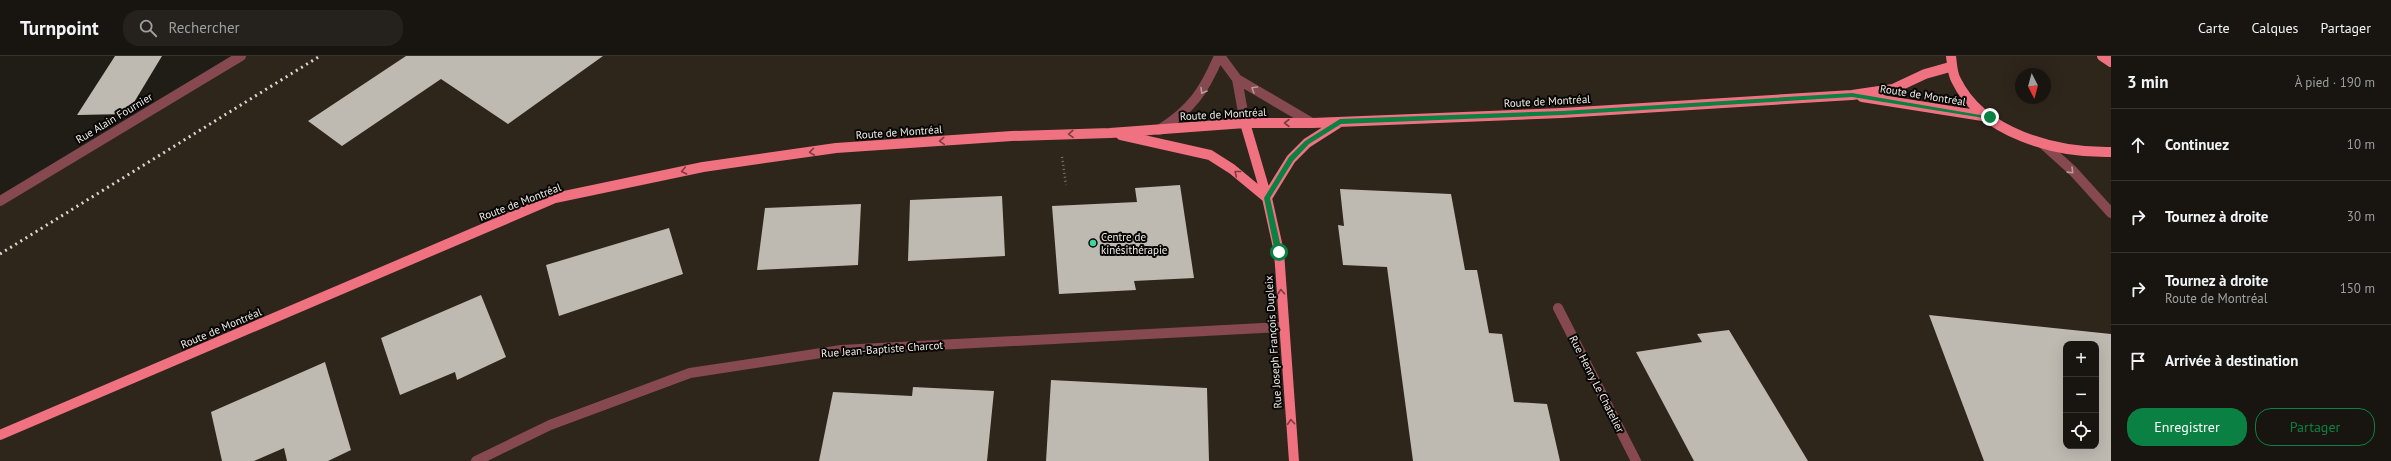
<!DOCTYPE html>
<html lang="fr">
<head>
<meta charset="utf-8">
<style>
  body { margin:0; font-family:"PT Sans",sans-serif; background:#25221e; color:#f1f3f6 }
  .controls { position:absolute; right:12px; bottom:12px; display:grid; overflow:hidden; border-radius:8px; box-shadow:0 4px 16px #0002 }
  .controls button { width:36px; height:36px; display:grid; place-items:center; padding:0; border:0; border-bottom:1px solid #363430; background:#181510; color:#f1f3f6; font:20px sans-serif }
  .compass { position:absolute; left:2015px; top:12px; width:36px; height:36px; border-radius:50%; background:#181510; box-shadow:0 4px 16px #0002; rotate:174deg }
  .stop { position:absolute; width:12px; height:12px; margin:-9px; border:3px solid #0b8043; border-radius:50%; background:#fff }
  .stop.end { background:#0b8043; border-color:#fff; box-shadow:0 1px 4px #0008 }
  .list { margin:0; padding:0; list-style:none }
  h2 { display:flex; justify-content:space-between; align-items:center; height:52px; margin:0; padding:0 16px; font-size:17px }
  h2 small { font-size:13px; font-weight:400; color:#9f9f9f }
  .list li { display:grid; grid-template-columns:26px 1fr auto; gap:12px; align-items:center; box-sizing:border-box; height:72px; padding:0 16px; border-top:1px solid #363430 }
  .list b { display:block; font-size:15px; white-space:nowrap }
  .list p { margin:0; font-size:13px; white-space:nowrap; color:#9f9f9f }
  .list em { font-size:13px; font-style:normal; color:#9f9f9f }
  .actions { display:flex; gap:8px; padding:12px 16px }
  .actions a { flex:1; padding:9px 0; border:1px solid #0b8043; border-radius:16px; text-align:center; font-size:14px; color:#0b8043 }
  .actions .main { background:#0b8043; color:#fff }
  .icon { flex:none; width:22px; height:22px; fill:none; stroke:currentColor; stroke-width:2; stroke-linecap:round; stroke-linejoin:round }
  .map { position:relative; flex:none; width:2111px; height:405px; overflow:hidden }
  header { display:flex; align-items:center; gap:24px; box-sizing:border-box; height:56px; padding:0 20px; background:#181510; border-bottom:1px solid #363430 }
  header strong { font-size:19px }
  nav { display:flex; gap:22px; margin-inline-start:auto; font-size:14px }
  .search { width:280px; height:36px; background:#25221e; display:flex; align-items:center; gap:10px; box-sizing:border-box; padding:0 14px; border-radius:16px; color:#9f9f9f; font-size:15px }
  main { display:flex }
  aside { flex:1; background:#181510 }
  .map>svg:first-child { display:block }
  .built { fill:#2e251b; fill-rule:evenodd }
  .building { fill:#beb9b1; fill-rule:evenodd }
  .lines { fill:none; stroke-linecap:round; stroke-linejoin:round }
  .path { stroke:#797570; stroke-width:2.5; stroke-dasharray:1 3; stroke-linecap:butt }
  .minor { stroke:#85494f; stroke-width:10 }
  .major { stroke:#f07281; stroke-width:10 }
  .rail { stroke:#d9d5d1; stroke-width:3; stroke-dasharray:2 4; stroke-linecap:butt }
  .oneway { stroke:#ba9a9c }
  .oneway2 { stroke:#7c3c43 }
  .route { fill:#0b8043 }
  .poi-dot { fill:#40d4a1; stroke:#080705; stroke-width:1.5 }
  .labels { text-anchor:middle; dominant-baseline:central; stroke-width:4; stroke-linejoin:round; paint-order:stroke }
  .street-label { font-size:11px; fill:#f0ece8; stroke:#080705 }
  .poi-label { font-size:11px; fill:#f0ece8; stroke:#080705; text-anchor:start }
</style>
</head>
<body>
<header>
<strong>Turnpoint</strong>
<div class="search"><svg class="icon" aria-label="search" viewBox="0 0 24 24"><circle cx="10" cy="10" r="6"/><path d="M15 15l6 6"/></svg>Rechercher</div>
<nav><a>Carte</a><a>Calques</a><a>Partager</a></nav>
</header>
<main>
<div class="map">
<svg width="2111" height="405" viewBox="0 0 2111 405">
  <rect width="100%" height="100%" fill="#201c16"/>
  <path class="built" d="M243,0h1868v405h-2111v-264zM2021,18h24v24h-24zM2066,288h30v102h-30z"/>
  <path class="building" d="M115,0h47l-35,58 -50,1z
    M406,0h197l-95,68 -67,-45 -99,67 -34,-25z
    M1180,129l14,93 -60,3 2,9 -77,4 -7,-88 85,-4 -2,-14z
    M1340,133l111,5 14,76h12l12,63 13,1 12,68 33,2 13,57h-147l-26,-194 -44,-2 -5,-40 6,1z
    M1002,140l3,60 -97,5 2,-61z
    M861,148l-3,61 -101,5 8,-62z
    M669,172l14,46 -124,42 -13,-51z
    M481,239l25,62 -49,23 -2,-8 -55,23 -19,-57z
    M1929,259l182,19v127h-127zM2066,288h30v102h-30z
    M1729,274l79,131h-114l-58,-109 66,-10 -5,-8z
    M325,306l26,88 -23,11h-41l-3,-13 -30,13h-32l-11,-49z
    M1051,324l156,8 2,73h-163z
    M913,331l81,4 -7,70h-168l14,-69 79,4z"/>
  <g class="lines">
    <path class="path" d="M1062,101l4,28"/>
    <path class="minor" d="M1220,0l17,23 8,44
      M1237,23l75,44
      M1159,74c33,-21 45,-39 60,-74
      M2043,88l30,27 38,42
      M0,145l241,-145
      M1558,252l78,153
      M476,405l74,-36 140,-52 151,-23 442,-23"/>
    <path class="major" d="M1951,0c1,7 1,17 5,24 26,54 100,73 155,72
      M2102,0l9,6
      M1862,41l127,20
      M1245,67l22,75 12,54 15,209
      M1121,79l89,20 22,14 35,29
      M1267,142l24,-39 16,-16 33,-21
      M0,379l555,-237 148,-31 133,-19 176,-12 98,-3 135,-10h67l250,-10 290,-18 41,-6 32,-15 25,-7"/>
    <path class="rail" d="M0,198l320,-198"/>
  </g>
  <defs><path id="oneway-chevron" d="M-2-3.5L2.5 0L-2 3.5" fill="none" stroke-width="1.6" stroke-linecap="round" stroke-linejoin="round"/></defs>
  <g class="oneway">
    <use href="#oneway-chevron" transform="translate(1254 33) rotate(-150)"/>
    <use href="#oneway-chevron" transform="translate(1203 35) rotate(120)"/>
    <use href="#oneway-chevron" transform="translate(2071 115) rotate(44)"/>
  </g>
  <g class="oneway2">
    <use href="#oneway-chevron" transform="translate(1287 67) rotate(180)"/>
    <use href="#oneway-chevron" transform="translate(1071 78) rotate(178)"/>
    <use href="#oneway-chevron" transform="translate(942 85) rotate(176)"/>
    <use href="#oneway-chevron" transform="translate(812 96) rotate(172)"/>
    <use href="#oneway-chevron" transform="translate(684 115) rotate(168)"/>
    <use href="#oneway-chevron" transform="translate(1237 117) rotate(-141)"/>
    <use href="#oneway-chevron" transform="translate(1281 236) rotate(-93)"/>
    <use href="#oneway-chevron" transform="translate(1291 366) rotate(-95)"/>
  </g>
  <path class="route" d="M1852,37l140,24 -2,2 -138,-22 -290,18 -221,9 -32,20 -16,17 -23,37 12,54 -3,2 -4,-2 -11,-54 25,-41 16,-16 35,-22 222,-8z"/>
  <circle class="poi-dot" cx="1093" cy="187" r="4"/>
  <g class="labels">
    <g class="street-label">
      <text transform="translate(1923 39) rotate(9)">Route de Montréal</text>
      <text transform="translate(1547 45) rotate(-3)">Route de Montréal</text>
      <text transform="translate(1223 58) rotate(-3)">Route de Montréal</text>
      <text transform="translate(114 62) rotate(-31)">Rue Alain Fournier</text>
      <text transform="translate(899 76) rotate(-4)">Route de Montréal</text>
      <text transform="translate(520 146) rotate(-21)">Route de Montréal</text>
      <text transform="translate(221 272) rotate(-23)">Route de Montréal</text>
      <text transform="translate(1273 286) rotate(-94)">Rue Joseph François Dupleix</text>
      <text transform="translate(882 293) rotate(-4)">Rue Jean-Baptiste Charcot</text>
      <text transform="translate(1597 328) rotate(63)">Rue Henry Le Chatelier</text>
    </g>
    <g class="poi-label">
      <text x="1101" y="181">Centre de<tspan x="1101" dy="13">kinésithérapie</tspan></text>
    </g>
  </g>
</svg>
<div class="controls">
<button>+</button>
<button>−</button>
<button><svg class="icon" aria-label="locate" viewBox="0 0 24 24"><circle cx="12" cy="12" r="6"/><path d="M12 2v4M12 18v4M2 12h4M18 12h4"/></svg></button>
</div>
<svg class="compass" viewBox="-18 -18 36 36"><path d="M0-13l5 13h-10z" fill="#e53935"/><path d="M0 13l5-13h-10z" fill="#9f9f9f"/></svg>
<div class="stop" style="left:1279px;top:196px"></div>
<div class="stop end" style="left:1990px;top:61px"></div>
</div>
<aside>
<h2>3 min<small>À pied · 190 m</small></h2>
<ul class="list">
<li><svg class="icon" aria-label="ahead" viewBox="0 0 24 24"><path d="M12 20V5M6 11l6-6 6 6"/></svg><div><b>Continuez</b></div><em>10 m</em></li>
<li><svg class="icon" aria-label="right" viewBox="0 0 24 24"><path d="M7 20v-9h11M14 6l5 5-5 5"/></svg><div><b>Tournez à droite</b></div><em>30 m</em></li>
<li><svg class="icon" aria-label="right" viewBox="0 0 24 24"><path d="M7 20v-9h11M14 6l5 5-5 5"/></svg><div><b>Tournez à droite</b><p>Route de Montréal</p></div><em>150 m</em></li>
<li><svg class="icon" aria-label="arrive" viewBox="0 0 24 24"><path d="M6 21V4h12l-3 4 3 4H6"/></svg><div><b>Arrivée à destination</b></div></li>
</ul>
<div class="actions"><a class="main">Enregistrer</a><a>Partager</a></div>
</aside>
</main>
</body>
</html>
